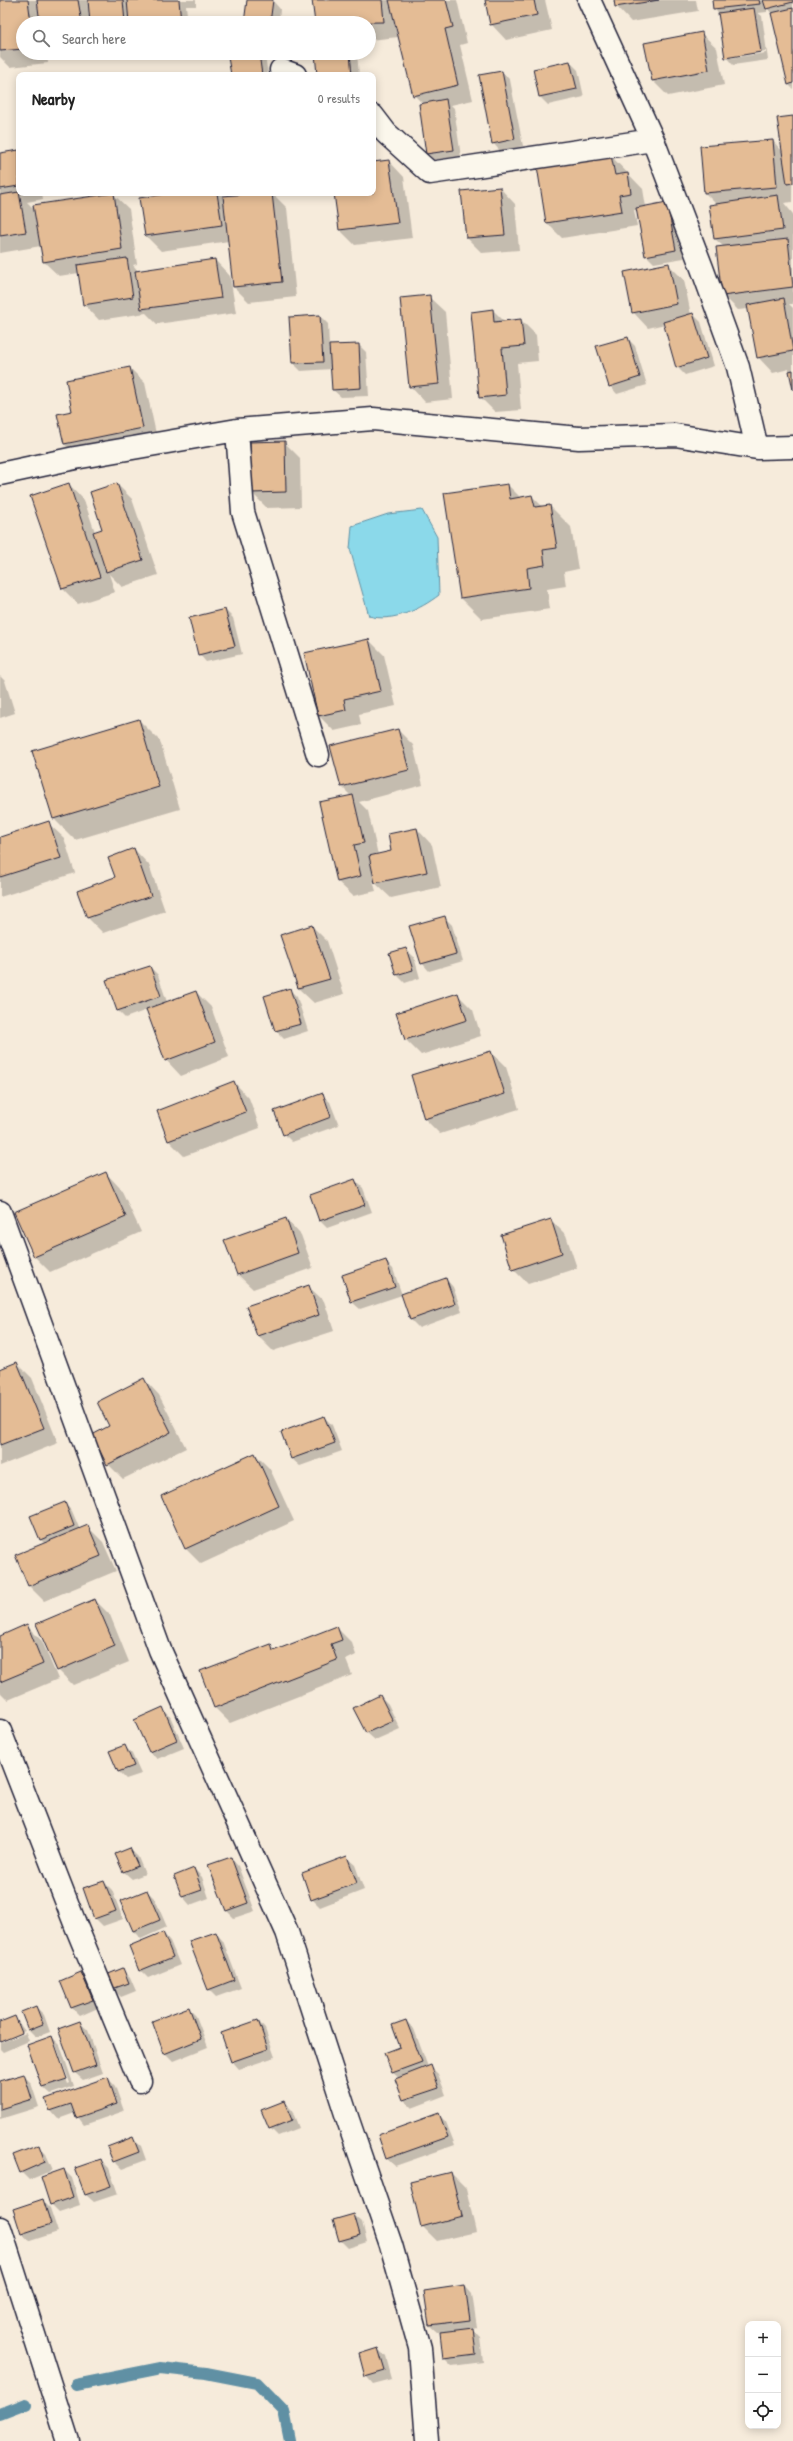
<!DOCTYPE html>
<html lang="en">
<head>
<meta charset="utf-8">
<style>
  body { margin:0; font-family:"Patrick Hand",sans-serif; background:#f6f6f6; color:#222 }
  .controls { position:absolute; right:12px; bottom:12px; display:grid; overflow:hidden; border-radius:8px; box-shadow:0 2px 10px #0003 }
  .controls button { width:36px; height:36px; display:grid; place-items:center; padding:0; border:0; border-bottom:1px solid #e0e0e0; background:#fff; color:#222; font:20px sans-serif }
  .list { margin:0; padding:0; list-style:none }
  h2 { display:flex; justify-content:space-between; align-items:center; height:52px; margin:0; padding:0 16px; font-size:17px }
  h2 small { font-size:13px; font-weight:400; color:#767676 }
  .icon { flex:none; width:22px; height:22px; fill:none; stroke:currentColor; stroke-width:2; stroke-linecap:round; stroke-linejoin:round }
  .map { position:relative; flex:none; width:793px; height:2441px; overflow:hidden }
  .search { position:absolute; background:#fff; box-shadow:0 2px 10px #0003; left:16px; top:16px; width:360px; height:44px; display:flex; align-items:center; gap:10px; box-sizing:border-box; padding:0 14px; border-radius:22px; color:#767676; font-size:15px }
  .panel { position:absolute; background:#fff; box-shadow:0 2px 10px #0003; left:16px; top:72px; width:360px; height:124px; border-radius:8px }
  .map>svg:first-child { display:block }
  .water { fill:#8bd9ea; stroke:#6190a4 }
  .shadow { fill:#0003; fill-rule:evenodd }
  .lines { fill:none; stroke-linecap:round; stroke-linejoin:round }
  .stream { stroke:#6190a4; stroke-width:12 }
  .building { fill:#e4bc95; stroke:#22223b }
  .minor-casing { stroke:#22223b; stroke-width:25 }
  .minor { stroke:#fbf7ec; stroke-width:22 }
</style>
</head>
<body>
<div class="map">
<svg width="793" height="2441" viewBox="0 0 793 2441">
  <rect width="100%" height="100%" fill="#f6ebdb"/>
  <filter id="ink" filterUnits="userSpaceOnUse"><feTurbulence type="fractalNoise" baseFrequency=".025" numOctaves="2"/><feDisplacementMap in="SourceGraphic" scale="8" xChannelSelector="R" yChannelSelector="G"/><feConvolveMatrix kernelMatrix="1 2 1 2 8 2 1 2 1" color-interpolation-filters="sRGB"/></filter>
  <g filter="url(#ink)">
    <path class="water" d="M422,510l15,27 2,58c-18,14 -47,28 -70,21l-19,-67 2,-23 36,-12z"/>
    <path class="shadow" d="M0,0h196v6h-10l2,17h-165v30h24l1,10 -38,4 -10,-10z
      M248,0l25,1 7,8 -1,14h-34z
      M313,0h144l10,43 -7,2 13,55 -22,5 3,3 7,49 -26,4 -8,-8 -4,-49 -9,-9 -15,-58 -30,3v-17h-53z
      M486,0h59l7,30 -46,10 -15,-16z
      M615,0h81l2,11 -67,11 -15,-16z
      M713,0h80v89l-5,-5 -16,-70 -5,-6v4l-9,1 4,3 6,44 -35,5 -7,-8 -7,-43 -5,-5zM766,51v2l-35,5v-2z
      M701,33l16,15 7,37 -56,11 -15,-15z
      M316,53h41l2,22h-41z
      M259,54l7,8 2,13h-36z
      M570,62l8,8 6,27 -36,8 -8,-8 -6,-27z
      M502,72l8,8 13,66 -23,5 -7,-8z
      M793,117l-1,85 -8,1 9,11v90h-4l4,4v78l-4,-17 -16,4 -15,-16 -10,-48 -10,1 -15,-15 1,-48 -9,-8 2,-34 -12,-12 68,-52 10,11z
      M19,151v42h23l1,6 -16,3 8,8 78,-16 16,15 8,55 -4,1 6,7 76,-12 15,16 6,37 -79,11 -11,-11 -47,7 -15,-16 -5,-31 -20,3 -16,-15 -2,-15 -41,7v-99z
      M611,156l32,33 3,18 28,4 10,47 -30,5 -8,-8 -9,-45h-3l3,16 -75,12 -15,-15z
      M389,161l15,16 8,61 -57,7 -15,-15 -5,-37h38v-30z
      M500,188l15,16 4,46 -37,3 -15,-15z
      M180,193h41l4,4 47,-4 15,15 9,89 -47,5 -15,-15 -5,-46 -68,10 -15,-15 -5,-37z
      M669,265l15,15 7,35 2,-1 8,8 13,44 -29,9 -8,-8 -12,-43 -17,4 -15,-16z
      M429,297l16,15 8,87 -28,3 -15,-16z
      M493,310l11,11 17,-1 15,15 2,26 -21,2 4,47 -26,2 -15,-15z
      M320,316l8,8 1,22 30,-1 7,7 3,44 -28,1 -8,-7 -1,-21 -31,2 -8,-8z
      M627,338l8,8 12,39 -30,9 -7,-8z
      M130,368l15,15 13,60 -78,16 -16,-15 9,-32z
      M284,442l16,16 1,49 -34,1 -15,-15z
      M69,484l15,16 11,32 8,-3 14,-45 15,15 26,76 -36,12 -13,-13 6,18 -37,12 -15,-15 -31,-92z
      M508,485l13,13 11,-2 11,11 7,-1 21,21 7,42 -14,3 2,14 -19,3 3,20 -68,10 -22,-22z
      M225,610l8,8 9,36 -36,8 -7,-8z
      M369,640l15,15 12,51 -37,8 2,11 -27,6 -15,-15 -14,-62z
      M0,676l5,5 10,32 -15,5z
      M139,720l21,21 20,68 -105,31 -21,-21z
      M398,730l15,15 10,40 -64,17 9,9 10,44 14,-4 25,-22 15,16 9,42 -50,11 -18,-17 3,10 -23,5 -16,-15 14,-85 -9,-9z
      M48,823l16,15 11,35 -75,24v-59z
      M134,849l15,16 16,46 -62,22 -15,-15z
      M444,917l8,8 11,36 -34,10 -7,-8z
      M312,926l15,15 17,53 -30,9 -16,-15z
      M406,949l8,8 6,21 -15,5 -8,-8 -6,-21z
      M150,967l8,8 9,27 29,-10 15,15 18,50 -48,19 -15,-16 -19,-50 -22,8 -8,-8z
      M289,989l8,8 11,34 -24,8 -8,-8 -11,-34z
      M457,994l16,16 8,26 -60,19 -15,-15 -9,-26z
      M491,1052l15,15 13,42 -79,25 -15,-15z
      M234,1082l15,16 11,30 -76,28 -15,-15 -11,-30z
      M322,1095l8,7 9,23 -47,17 -8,-8z
      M106,1173l15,16 20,43 -91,40 -16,-16z
      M355,1180l8,8 9,24 -45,16 -8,-8z
      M286,1219l15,16 12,33 -60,21 -16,-15z
      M551,1220l15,15 11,33 -49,16 -15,-15z
      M385,1261l8,8 9,26 44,-16 7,8 9,25 -43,16 -8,-8 -9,-25 -42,14 -8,-7z
      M308,1286l16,15 10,30 -61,20 -15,-15 -10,-29z
      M17,1363l15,15 26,65 -58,23v-96z
      M144,1379l15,16 27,53 -63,31 -15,-15 3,-37z
      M324,1417l8,8 10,26 -42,15 -8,-7z
      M255,1454l15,15 24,52 -93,43 -15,-15 -24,-52z
      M65,1504l7,7 8,19 8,-3 15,15 13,29 -72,30 -15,-15 16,-42 -5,-5z
      M95,1600l15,15 19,47 -56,23 -15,-15z
      M27,1626l15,15 16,38 -50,21 -8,-8v-55z
      M336,1627l16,16 4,12 -10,5 6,15 -122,48 -15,-15 -14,-36 69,-27 6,6z
      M380,1696l8,8 12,25 -25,11 -8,-7 -12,-25z
      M162,1709l8,7 14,32 -27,11 -7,-7 -14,-32z
      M125,1746l7,8 9,20 -15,5 -7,-7z
      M130,1849l8,8 7,17 -13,5 -8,-7 -7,-17z
      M231,1858l7,8 17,45 -21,7 -7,-7z
      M347,1858l8,7 9,25 -44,17 -8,-8z
      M194,1869l8,8 7,21 -19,7 -7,-8z
      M104,1882l8,8 11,29 -20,7 -8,-8z
      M147,1891l8,8 12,28 -26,12 -8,-8z
      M163,1933l7,8 10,24 -32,13 -8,-8z
      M216,1933l7,8 18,47 -25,9 -8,-8z
      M122,1969l8,8 6,14 -15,6 -8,-8z
      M81,1973l7,8 12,26 -20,9 -8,-8 -11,-27z
      M36,2007l8,8 6,17 -14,5 -8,-8z
      M188,2008l8,8 12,31 -35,14 -8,-8z
      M14,2017l11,14 -25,10v-18z
      M258,2021l7,8 10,28 -36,12 -7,-8z
      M406,2021l8,8 14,38h3l7,7 8,21 -34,13 -8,-8 -8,-21 3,-1 -6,-5 8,-26z
      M80,2023l8,7 15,43 -20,7 -8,-7z
      M26,2033l3,8 -26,11 -3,-3v-6z
      M52,2037l8,8 14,41 -23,8 -8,-7zM54,2045h2l14,38 -2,1z
      M23,2075l8,8 8,24 -39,12v-37z
      M108,2078l7,8 9,25 -40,14 -9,-12 -17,6 -7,-8 -5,-12z
      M284,2102l8,8 7,18 -21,8 -8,-8z
      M438,2114l8,8 9,23 -60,21 -8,-7 -8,-24z
      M133,2139l8,7 5,14 -24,9 -8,-8z
      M38,2146l8,8 7,16 -24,10 -8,-8z
      M101,2160l8,8 9,26 -24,8 -8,-7z
      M64,2170l8,8 8,27 -21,7 -8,-8z
      M451,2173l15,15 10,44 -39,9 -15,-15z
      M42,2200l8,8 8,24 -28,9 -8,-7 -8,-24z
      M354,2215l8,7 5,20 -19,6 -8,-8z
      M465,2286l7,8 5,33 -6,1 9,9 3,25 -31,4 -8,-8 -3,-26h-4l-8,-7z
      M378,2349l8,8 6,22 -19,5 -7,-8z"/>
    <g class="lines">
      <path class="stream" d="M76,2385l85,-17 45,5 51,10 27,28 6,30
        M0,2414l26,-10"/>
    </g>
    <path class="building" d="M0,0h28l3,23h-8v26l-23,2z
      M37,0h41l4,23h-42z
      M88,0h35l2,23h-35z
      M127,0h52l2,23h-52z
      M247,0h26l-3,23h-26z
      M312,0h70l2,22 -69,1z
      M389,0h57l7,27 -8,2 13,56 -45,11z
      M485,0h49l3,15 -47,10z
      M614,0h45l-44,7z
      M712,0h47l1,4 -47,5z
      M763,0h30v2l-27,7z
      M754,8l7,44 -36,6 -7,-45z
      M793,8v75l-5,2 -17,-72z
      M702,32l7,38 -57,11 -8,-38z
      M259,53l3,22h-31l-3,-18z
      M315,53h35l2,22h-35z
      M570,61l7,28 -38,8 -6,-28z
      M502,71l13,68 -23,5 -13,-69z
      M446,99l8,51 -28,4 -7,-50z
      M793,116v67l-6,1 -10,-66z
      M773,140l4,47 -73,6 -4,-47z
      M19,150v36l-19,3v-36z
      M611,155l4,20 13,-2 3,20 -12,2 3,16 -76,12 -9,-57z
      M389,160l9,63 -59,7 -5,-37h39v-31z
      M500,187l5,48 -39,3 -5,-47z
      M19,192l7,40 -26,4v-41z
      M114,193l8,56 -79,13 -10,-57z
      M173,193h44l5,32 -77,11 -6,-38z
      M258,193h14l10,89 -49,5 -10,-91z
      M778,195l5,35 -69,9 -5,-34z
      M667,202l9,48 -31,6 -9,-48z
      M788,239l5,48 -71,9 -6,-49z
      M127,258l6,39 -50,8 -6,-40z
      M215,259l6,39 -80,11 -6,-38z
      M669,263l8,41 -45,9 -8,-41z
      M430,295l9,89 -30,3 -9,-89z
      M784,298l9,53 -36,7 -10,-53z
      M493,309l1,13 27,-3 3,27 -22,2 4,47 -27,3 -8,-86z
      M693,313l14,45 -31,10 -13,-46z
      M320,315l3,47 -31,1 -3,-46z
      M628,337l12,40 -31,10 -13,-41z
      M359,344l2,44 -29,2 -3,-45z
      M130,367l13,61 -79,16 -7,-30 15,-3 -6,-31z
      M793,370v20l-4,-19z
      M285,441l1,51 -35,1 -1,-51z
      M69,483l31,94 -38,12 -32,-93z
      M117,483l26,77 -37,12 -13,-40 9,-3 -12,-37z
      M508,484l2,15 22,-4 3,12 15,-2 7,43 -14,2 2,15 -18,3 2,20 -69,10 -16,-105z
      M225,609l10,37 -37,9 -9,-37z
      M369,639l12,52 -37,8 2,11 -28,6 -14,-63z
      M139,719l20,68 -106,32 -21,-68z
      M398,729l11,41 -68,17 -11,-41z
      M353,795l11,48 -10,2 7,31 -24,6 -18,-80z
      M49,821l12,37 -61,19v-40z
      M417,828l10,44 -52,11 -6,-27 22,-5 -3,-17z
      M134,848l17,48 -64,22 -10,-27 38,-14 -7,-19z
      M445,916l11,38 -35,10 -12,-38z
      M312,925l18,54 -32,9 -18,-53z
      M406,948l7,22 -17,5 -7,-22z
      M150,966l11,30 -44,15 -11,-31z
      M290,988l11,36 -26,7 -11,-35z
      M196,991l19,51 -50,19 -19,-52z
      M458,993l9,27 -62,20 -9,-27z
      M491,1051l14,43 -81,25 -13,-44z
      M234,1081l12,31 -78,29 -11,-30z
      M323,1093l8,24 -48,18 -9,-24z
      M106,1172l20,45 -92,40 -20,-45z
      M355,1179l10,26 -46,16 -9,-26z
      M286,1218l12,35 -61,22 -13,-35z
      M551,1219l11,34 -50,17 -11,-35z
      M386,1260l9,27 -44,15 -9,-27z
      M446,1278l9,26 -45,16 -9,-26z
      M309,1285l10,30 -62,21 -11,-30z
      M17,1362l27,66 -44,17v-76z
      M144,1378l27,54 -64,33 -15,-30 17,-9 -12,-24z
      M324,1416l11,27 -44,16 -10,-27z
      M255,1453l24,53 -94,43 -24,-53z
      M65,1502l9,24 -34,14 -10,-24z
      M88,1525l13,31 -73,30 -13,-31z
      M95,1599l20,47 -58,25 -21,-47z
      M27,1624l16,40 -43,18v-46z
      M337,1626l5,14 -11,4 6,16 -123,48 -14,-37 71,-27 2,7z
      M380,1695l13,26 -27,12 -13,-25z
      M163,1707l14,33 -28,12 -15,-32z
      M125,1745l9,21 -16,6 -9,-21z
      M130,1848l8,18 -15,6 -8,-18z
      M347,1856l10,27 -46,17 -9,-27z
      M231,1857l17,46 -22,8 -18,-46z
      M194,1868l8,22 -20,7 -8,-21z
      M104,1881l12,30 -22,8 -11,-31z
      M147,1890l13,30 -27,11 -13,-30z
      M163,1932l10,25 -34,14 -10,-25z
      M216,1932l18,48 -26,10 -19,-49z
      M123,1968l6,15 -17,6 -6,-14z
      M81,1972l12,28 -22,8 -11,-27z
      M36,2006l7,18 -15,6 -7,-18z
      M189,2007l12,32 -37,15 -12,-33z
      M15,2016l7,17 -22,9v-20z
      M258,2020l10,29 -37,13 -10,-29z
      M406,2020l16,42 -30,11 -8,-20 16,-6 -8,-22z
      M80,2021l16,44 -22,8 -16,-44z
      M52,2036l15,43 -25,8 -15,-42z
      M431,2065l8,23 -36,12 -8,-21z
      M24,2074l8,25 -32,10v-28z
      M108,2077l9,27 -41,14 -5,-14 -21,7 -5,-12z
      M284,2101l8,19 -23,9 -8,-19z
      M439,2113l9,24 -62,22 -8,-24z
      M133,2137l6,15 -26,10 -6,-15z
      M39,2145l6,17 -25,11 -7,-18z
      M101,2159l10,27 -26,9 -10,-27z
      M64,2169l9,28 -23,8 -9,-28z
      M451,2172l11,44 -41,11 -11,-45z
      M43,2199l8,25 -30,10 -8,-25z
      M354,2214l6,21 -21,6 -6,-21z
      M465,2285l5,35 -41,5 -5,-34z
      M473,2328l3,27 -33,4 -3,-27z
      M378,2348l7,23 -20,6 -6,-23z"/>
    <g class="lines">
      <defs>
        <path id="minor" d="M589,0l64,140 49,128 36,99 19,81
          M281,70l14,5
          M373,116l13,17 44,40 223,-33
          M237,430l6,82 75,243
          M0,474l75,-16 162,-28 136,-11 206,19 96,-3 82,13 36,-1
          M0,1212l160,438 127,282 61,188 43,125 29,103 7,93
          M0,1731l76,195 64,155
          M0,2228l68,213"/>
      </defs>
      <use href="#minor" class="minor-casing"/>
      <use href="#minor" class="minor"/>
    </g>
  </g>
</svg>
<div class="controls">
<button>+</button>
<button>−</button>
<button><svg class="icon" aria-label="locate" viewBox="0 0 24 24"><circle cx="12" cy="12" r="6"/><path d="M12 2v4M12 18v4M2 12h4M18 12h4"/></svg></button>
</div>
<div class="search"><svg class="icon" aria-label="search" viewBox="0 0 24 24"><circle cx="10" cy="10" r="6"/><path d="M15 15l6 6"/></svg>Search here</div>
<section class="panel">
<h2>Nearby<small>0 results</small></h2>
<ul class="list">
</ul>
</section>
</div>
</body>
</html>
